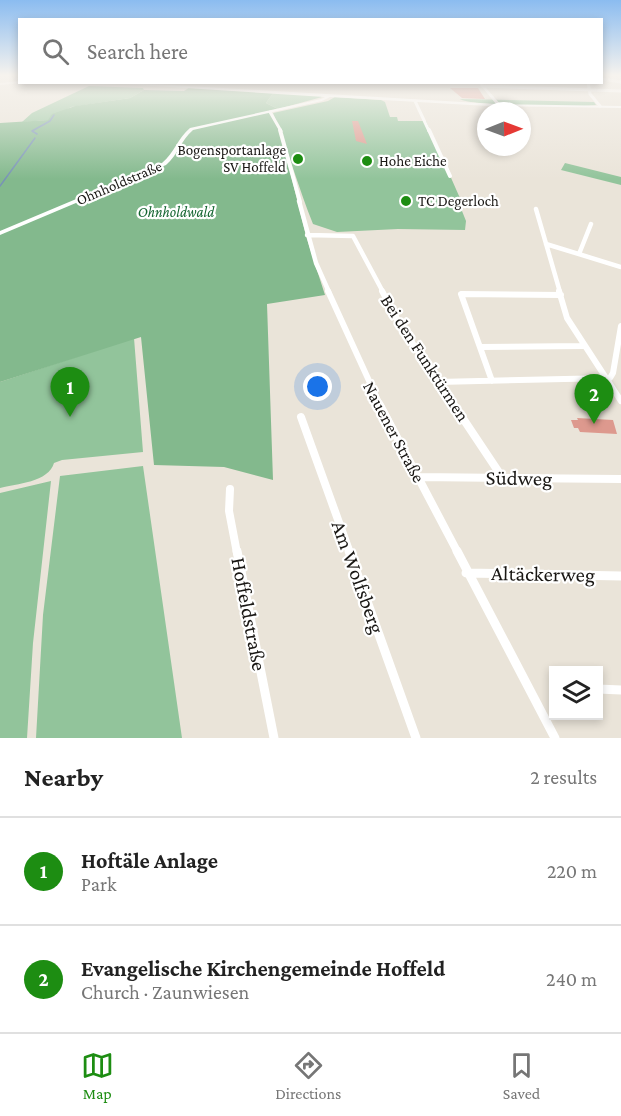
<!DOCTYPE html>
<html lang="en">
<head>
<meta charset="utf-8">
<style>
  body { margin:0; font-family:"Crimson Pro",serif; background:#f2f2f2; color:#222 }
  .controls { position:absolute; right:18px; bottom:18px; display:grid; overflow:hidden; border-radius:0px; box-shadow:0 3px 9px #0003 }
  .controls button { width:54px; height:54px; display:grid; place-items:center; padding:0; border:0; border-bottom:2px solid #e0e0e0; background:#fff; color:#222; font:30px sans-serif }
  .compass { position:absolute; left:477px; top:102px; width:54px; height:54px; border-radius:50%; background:#fff; box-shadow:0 3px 9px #0003; rotate:89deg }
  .you { position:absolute; left:318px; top:387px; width:21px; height:21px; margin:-15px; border:4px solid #fff; border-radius:50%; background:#1a73e8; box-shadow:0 0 0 9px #1a73e833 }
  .badge { display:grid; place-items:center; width:39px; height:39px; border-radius:50%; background:#1d8d12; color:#fff; font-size:20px; font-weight:700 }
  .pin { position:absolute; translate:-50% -50px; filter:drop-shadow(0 2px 3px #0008) }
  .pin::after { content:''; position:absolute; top:32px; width:21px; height:18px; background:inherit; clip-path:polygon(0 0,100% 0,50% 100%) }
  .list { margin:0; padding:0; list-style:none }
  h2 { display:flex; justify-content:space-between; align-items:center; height:78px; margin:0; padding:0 24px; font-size:26px }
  h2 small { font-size:20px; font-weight:400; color:#767676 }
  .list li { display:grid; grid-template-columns:39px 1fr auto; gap:18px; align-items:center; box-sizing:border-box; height:108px; padding:0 24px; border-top:2px solid #e0e0e0 }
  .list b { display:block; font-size:22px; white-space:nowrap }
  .list p { margin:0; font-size:20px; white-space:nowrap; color:#767676 }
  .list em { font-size:20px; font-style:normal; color:#767676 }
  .icon { flex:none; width:33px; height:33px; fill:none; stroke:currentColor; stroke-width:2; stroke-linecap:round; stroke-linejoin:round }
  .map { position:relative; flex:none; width:621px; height:738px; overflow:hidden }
  .search { position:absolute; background:#fff; box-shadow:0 3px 9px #0003; left:18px; right:18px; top:18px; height:66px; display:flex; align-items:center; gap:15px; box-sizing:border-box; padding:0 21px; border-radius:0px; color:#767676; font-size:22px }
  .sheet { height:294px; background:#fff }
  nav { display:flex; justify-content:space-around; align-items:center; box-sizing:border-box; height:84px; border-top:2px solid #e0e0e0; background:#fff; font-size:16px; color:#767676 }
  nav a { display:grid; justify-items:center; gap:3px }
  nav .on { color:#1d8d12 }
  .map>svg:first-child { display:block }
  .green { fill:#92c49b }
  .forest { fill:#83b98d }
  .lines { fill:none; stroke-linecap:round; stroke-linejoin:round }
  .stream { stroke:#7893b6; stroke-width:1.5 }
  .building { fill:#dd998e }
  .street-far5 { stroke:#fff; stroke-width:3 }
  .street-far4 { stroke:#fff; stroke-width:4 }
  .street-far3 { stroke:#fff; stroke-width:4.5 }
  .street-far2 { stroke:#fff; stroke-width:6 }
  .street-far1 { stroke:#fff; stroke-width:8 }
  .street { stroke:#fff; stroke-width:9 }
  .secondary { fill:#fff; fill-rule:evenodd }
  .poi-dot { fill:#1d8d12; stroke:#fff; stroke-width:2 }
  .labels { text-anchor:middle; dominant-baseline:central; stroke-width:4.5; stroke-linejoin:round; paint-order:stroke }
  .far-poi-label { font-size:15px; fill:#191714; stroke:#fff; text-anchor:start }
  .far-street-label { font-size:15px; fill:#191714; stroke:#fff }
  .far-park-label { font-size:15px; font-style:italic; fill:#136530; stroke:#fff }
  .street-label { font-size:18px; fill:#191714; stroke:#fff }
  .near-street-label { font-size:21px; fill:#191714; stroke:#fff }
</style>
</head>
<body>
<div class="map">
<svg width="621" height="738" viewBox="0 0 621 738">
  <rect width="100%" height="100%" fill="#eae4d9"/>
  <path class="green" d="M89,86l54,2 1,2 -14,8 -59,9 -22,13 -27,2 10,-9z
    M274,92l47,4 1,1 -44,12 -12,-6z
    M335,97l46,3 4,2 5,15h7l1,4h28l37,84 -3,1 6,15 -1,9 -67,-1 -61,3 -24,-8c-15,-37 -25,-75 -40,-111l55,-12z
    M460,99l134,3 2,3c-14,3 -128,1 -136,-6z
    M565,163l56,14v8l-60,-15z
    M134,338l9,114 -81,8 -8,3c-5,19 -38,21 -54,25v-106z
    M143,466l39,272h-146l7,-123 17,-139z
    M51,481l-18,162 -6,95h-27v-245z"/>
  <path class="forest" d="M190,87l84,5 -8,11 12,6 -9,2 10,16 27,109 19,59 -58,9 6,176 -49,-13 -70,-2 -13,-128 -141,45v-259l48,-3 4,-6 23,-8 55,-8 14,-8 40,1z"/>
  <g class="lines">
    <path class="stream" d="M37,134l-5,-3 18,-10 4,-6
      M0,186l35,-48"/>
  </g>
  <path class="building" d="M450,88h28l7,11 -23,-1z
    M352,121h6l9,23 -11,-3z
    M577,418l36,2 4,14 -37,-2 -2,-4h-4l-3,-8h7z"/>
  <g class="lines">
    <path class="street-far5" d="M602,79l19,3
      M588,82l2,12 10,12
      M482,86l139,5
      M415,101l14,30
      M270,112l11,19"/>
    <path class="street-far4" d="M280,130l20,72
      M429,130l21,46"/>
    <path class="street-far3" d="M299,201l17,62 13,29
      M536,209l24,83
      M307,235l46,1 30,56
      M546,244l75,23
      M579,254l12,-30"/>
    <path class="street-far2" d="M328,291l53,116
      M382,291l19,35 54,81
      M559,291l8,27 54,83
      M480,347l103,-1
      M492,381l-31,-87 100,1
      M438,382l172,-4 3,-5 8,-47"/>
    <path class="street-far1" d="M380,405l78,148
      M454,405l48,72
      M301,417l49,136
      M418,477l203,2
      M230,489l-1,22 8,42"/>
    <path class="street" d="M237,551l37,187
      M349,551l67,187
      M457,551l98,187
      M466,573l155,3
      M598,689l23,1"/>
    <path class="secondary" d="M20,81v1l1,1 -21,2v-2z
      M92,82h28l376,22 -18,-22h3l19,22 121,2v2l-133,-2 -158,-9 -8,4 -129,29c-12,10 -15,25 -27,35l-166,70v-4l162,-68c12,-10 16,-25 28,-35l131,-29 4,-2z"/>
  </g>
  <linearGradient id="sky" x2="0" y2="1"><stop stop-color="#8bbcf0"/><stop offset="0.42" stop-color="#f6f3ee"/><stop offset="1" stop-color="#f6f3ee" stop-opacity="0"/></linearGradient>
  <rect width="621" height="179" fill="url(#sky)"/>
  <g class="poi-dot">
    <circle cx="298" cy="159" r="6"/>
    <circle cx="367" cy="161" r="6"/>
    <circle cx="406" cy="201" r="6"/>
  </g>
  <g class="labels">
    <g class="far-poi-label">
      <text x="286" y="150" text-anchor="end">Bogensportanlage<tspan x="286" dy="17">SV Hoffeld</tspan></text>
      <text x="379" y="161">Hohe Eiche</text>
      <text x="418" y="201">TC Degerloch</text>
    </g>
    <g class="far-street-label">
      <text transform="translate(119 183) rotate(-23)">Ohnholdstraße</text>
    </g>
    <g class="far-park-label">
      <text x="176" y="212">Ohnholdwald</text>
    </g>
    <g class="street-label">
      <text transform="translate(425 358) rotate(57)">Bei den Funktürmen</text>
      <text transform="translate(394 432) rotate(62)">Nauener Straße</text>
    </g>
    <g class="near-street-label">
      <text transform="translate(519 478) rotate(1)">Südweg</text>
      <text transform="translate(543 574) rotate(1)">Altäckerweg</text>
      <text transform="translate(358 577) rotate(70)">Am Wolfsberg</text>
      <text transform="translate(249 614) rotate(79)">Hoffeldstraße</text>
    </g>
  </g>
</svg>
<div class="controls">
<button><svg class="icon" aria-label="layers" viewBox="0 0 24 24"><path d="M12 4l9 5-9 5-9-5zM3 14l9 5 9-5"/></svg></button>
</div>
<svg class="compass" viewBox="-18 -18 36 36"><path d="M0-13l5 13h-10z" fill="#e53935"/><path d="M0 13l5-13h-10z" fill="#767676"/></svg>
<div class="you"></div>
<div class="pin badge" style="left:70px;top:417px">1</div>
<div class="pin badge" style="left:594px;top:424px">2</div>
<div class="search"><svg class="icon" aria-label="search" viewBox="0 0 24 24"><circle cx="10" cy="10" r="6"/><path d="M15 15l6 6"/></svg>Search here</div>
</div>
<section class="sheet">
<h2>Nearby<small>2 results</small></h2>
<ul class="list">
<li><span class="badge">1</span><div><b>Hoftäle Anlage</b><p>Park</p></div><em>220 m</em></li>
<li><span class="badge">2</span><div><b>Evangelische Kirchengemeinde Hoffeld</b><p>Church · Zaunwiesen</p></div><em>240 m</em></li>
</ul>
</section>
<nav>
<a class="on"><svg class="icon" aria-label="map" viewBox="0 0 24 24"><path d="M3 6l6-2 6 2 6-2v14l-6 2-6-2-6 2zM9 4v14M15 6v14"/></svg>Map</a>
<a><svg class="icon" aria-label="directions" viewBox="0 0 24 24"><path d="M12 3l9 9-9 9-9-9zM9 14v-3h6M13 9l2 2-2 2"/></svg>Directions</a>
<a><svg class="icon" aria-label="saved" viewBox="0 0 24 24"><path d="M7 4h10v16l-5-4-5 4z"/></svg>Saved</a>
</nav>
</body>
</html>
